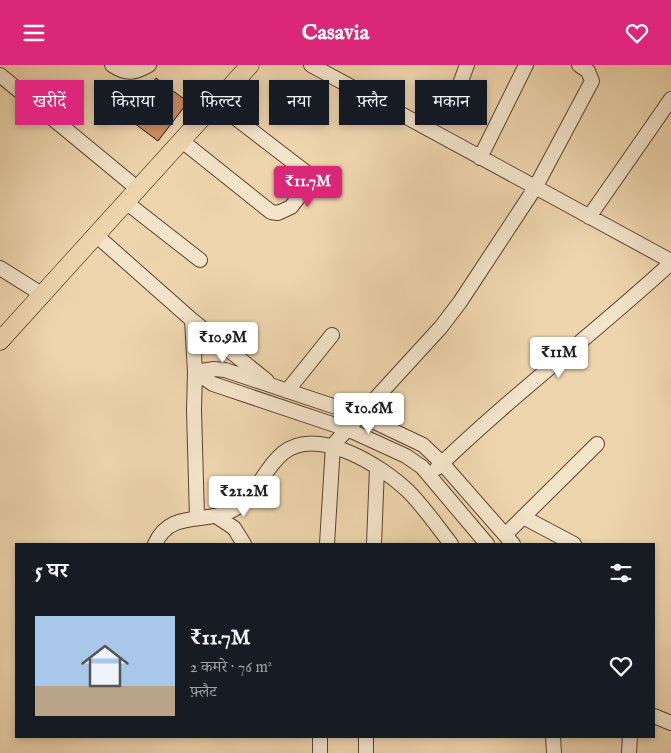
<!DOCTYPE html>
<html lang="hi">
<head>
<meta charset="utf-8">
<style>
	body { margin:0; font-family:"IM FELL English","Noto Serif Devanagari",serif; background:#20242c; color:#f1f3f6; height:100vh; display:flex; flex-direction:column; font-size:19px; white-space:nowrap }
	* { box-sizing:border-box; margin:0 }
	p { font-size:16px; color:#9ea1a6 }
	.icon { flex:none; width:28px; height:28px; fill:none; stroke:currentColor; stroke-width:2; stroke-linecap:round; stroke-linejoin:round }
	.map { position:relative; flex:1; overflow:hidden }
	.panel { position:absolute; left:15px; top:478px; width:640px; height:195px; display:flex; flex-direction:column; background:#171b24; border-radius:0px; box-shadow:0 2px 8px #0003 }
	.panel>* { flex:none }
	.banner { position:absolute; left:15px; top:15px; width:641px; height:45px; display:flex; gap:10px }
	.price { position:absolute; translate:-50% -42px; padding:0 11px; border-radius:5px; background:#fff; color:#222; font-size:16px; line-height:32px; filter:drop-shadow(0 1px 2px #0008) }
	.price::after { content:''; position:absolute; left:50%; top:30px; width:15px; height:11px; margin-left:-8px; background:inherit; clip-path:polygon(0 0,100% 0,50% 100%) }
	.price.current { background:#db2777; color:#fff }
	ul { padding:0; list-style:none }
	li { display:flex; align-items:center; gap:15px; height:125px; padding:0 20px }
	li+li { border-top:1px solid #363941 }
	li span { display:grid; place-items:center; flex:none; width:140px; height:100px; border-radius:0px; color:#555 }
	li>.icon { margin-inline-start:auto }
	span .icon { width:60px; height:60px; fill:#fffc; stroke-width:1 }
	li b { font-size:21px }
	h2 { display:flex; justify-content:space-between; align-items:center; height:60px; padding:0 20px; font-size:21px }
	.chip { padding:0 18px; border-radius:0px; background:#171b24; box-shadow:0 2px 8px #0003; font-size:18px; line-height:45px }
	.chip.current { background:#db2777; color:#fff }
	header { display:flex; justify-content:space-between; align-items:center; height:65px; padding:0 20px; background:#db2777; color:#fff; font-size:22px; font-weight:700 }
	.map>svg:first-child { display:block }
</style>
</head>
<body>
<header><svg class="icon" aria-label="menu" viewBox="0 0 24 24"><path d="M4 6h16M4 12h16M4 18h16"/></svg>Casavia<svg class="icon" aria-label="heart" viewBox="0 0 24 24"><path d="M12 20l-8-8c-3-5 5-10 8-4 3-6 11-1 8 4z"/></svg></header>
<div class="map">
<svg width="671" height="688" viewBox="0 0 671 688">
	<rect width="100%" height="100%" fill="#eed5ae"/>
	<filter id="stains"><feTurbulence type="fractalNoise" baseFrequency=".004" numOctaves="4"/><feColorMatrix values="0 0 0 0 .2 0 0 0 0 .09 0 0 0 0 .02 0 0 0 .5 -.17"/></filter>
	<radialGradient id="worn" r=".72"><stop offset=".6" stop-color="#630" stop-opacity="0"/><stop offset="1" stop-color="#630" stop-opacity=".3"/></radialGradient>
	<path fill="#cf8e62" stroke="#281208" d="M156,13L188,37L158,76L126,52Z"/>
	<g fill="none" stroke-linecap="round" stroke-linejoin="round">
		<g stroke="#5a4332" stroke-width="16">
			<path id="minor" d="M112,0C127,10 135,8 149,0
				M311,0L671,196
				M0,10L138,124
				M458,24L467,0
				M182,76L271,147L278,148L291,142L308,120L307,108L216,38
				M480,93L526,0
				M127,138L200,195
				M589,152L671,34
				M97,171L192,255L195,307L194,345L197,453
				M0,203L43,230
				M192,255L267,316
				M195,307L214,304L225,305L360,350L423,380L442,398L513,479
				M195,307L213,319L347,364L406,391L422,402L487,479
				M287,326L332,270
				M437,403C511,331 595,268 671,198
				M216,451L234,463L244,479
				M523,452L574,479
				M505,470L597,379
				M155,479C170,445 203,459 231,446C255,435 263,404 283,388C317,360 382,401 408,426C424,442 437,461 451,479
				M327,479L333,380L441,262L460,237L535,123L592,16L588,6L579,0
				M374,479L377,403
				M654,651L671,658
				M553,671L554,688
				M320,688V671
				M366,688V671
				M629,688L630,671"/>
		</g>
		<g stroke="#281208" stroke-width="19">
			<path id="major" d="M0,276L250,0"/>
		</g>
		<use href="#minor" stroke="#f4e4ca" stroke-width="14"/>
		<use href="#major" stroke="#eed5ae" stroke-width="18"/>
	</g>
	<rect width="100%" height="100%" filter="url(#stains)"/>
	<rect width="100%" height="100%" fill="url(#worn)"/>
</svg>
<b class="price current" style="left:308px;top:143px">₹11.7M</b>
<b class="price" style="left:223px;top:299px">₹10.9M</b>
<b class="price" style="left:559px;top:314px">₹11M</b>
<b class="price" style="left:369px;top:370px">₹10.6M</b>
<b class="price" style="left:244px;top:453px">₹21.2M</b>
<div class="banner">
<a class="chip current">खरीदें</a>
<a class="chip">किराया</a>
<a class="chip">फ़िल्टर</a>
<a class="chip">नया</a>
<a class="chip">फ़्लैट</a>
<a class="chip">मकान</a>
</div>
<section class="panel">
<h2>5 घर<svg class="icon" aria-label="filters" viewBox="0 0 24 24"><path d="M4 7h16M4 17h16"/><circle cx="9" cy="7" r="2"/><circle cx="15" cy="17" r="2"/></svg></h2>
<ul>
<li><span style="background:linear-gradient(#a9c7e8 70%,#b9a48a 0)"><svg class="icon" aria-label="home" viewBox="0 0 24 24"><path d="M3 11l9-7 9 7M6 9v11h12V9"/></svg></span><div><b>₹11.7M</b><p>2 कमरे · 76 m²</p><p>फ़्लैट</p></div><svg class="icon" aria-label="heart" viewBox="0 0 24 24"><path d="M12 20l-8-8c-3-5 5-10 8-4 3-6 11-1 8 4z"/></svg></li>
</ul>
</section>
</div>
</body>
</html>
